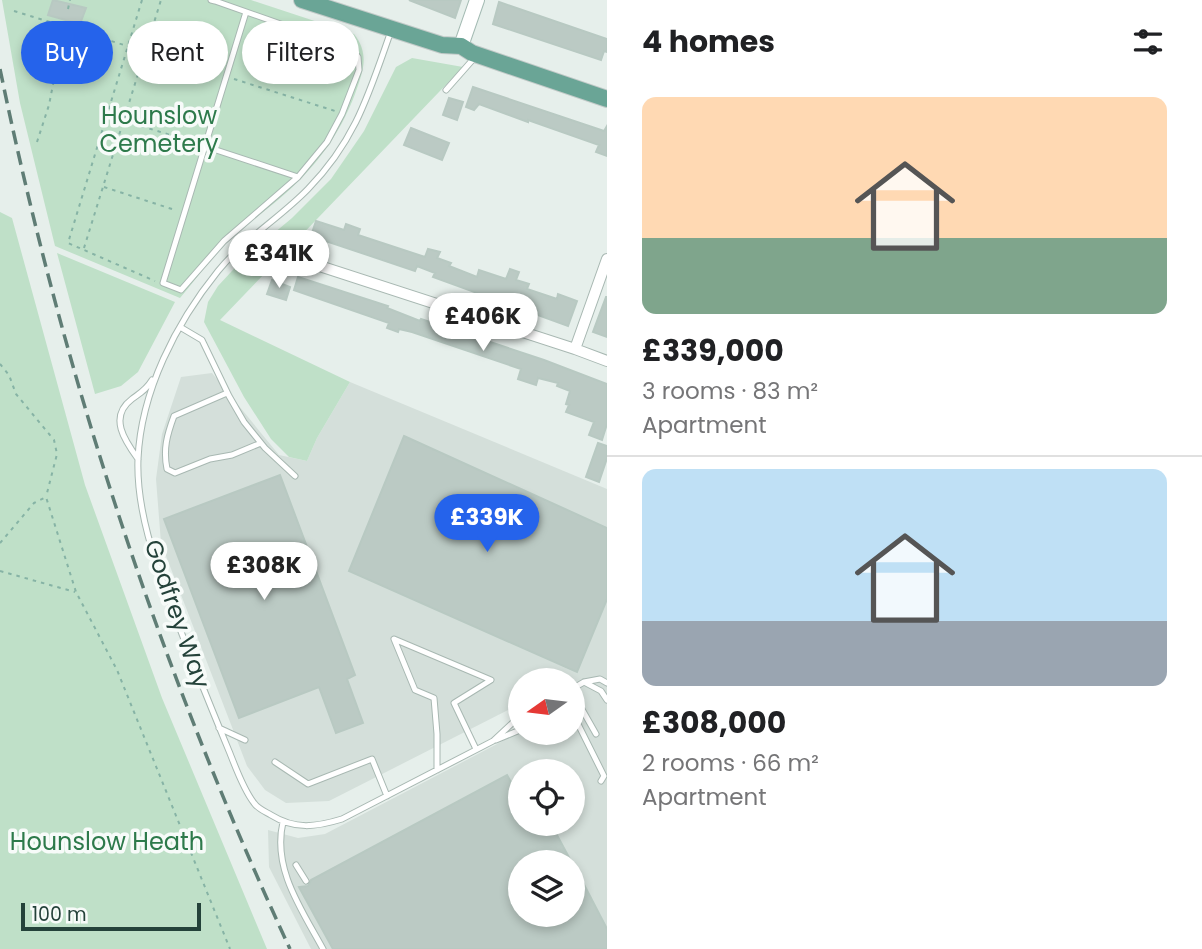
<!DOCTYPE html>
<html lang="en">
<head>
<meta charset="utf-8">
<style>
	body { margin:0; font-family:Poppins,sans-serif; background:#f6f6f6; color:#202124; height:100vh; display:flex; flex-direction:column; font-size:26px; white-space:nowrap }
	* { box-sizing:border-box; margin:0 }
	p { font-size:23px; color:#757577 }
	.icon { flex:none; width:38px; height:38px; fill:none; stroke:currentColor; stroke-width:2; stroke-linecap:round; stroke-linejoin:round }
	.map { position:relative; flex:1; overflow:hidden }
	.panel { display:flex; flex-direction:column; background:#fff; width:595px }
	.panel>* { flex:none }
	.guide { position:absolute; left:21px; top:21px; width:480px; height:63px; display:flex; gap:14px }
	.needle { width:46px; rotate:256deg }
	.fabs { position:absolute; left:508px; top:668px; display:grid; gap:14px }
	.fabs a { display:grid; place-items:center; width:77px; height:77px; border-radius:50%; background:#fff; box-shadow:0 4px 10px #0003; font-size:35px }
	.scale { position:absolute; left:21px; bottom:18px; width:180px; box-sizing:border-box; padding-left:7px; border:4px solid #24423a; border-top:0; font-size:19px; line-height:24px; white-space:nowrap; color:#24423a; -webkit-text-stroke:5px #f7fbf9; paint-order:stroke }
	.price { position:absolute; translate:-50% -60px; padding:0 16px; border-radius:24px; background:#fff; color:#222; font-size:23px; line-height:46px; filter:drop-shadow(0 2px 4px #0008) }
	.price::after { content:''; position:absolute; left:50%; top:42px; width:21px; height:16px; margin-left:-10px; background:inherit; clip-path:polygon(0 0,100% 0,50% 100%) }
	.price.active { background:#2563eb; color:#fff }
	ul { padding:0; list-style:none }
	li { display:grid; align-content:center; gap:14px; height:371px; padding:0 35px }
	li+li { border-top:2px solid #e0e0e0 }
	li span { display:grid; place-items:center; height:217px; border-radius:14px; color:#555 }
	li>.icon { margin-inline-start:auto }
	span .icon { width:126px; height:126px; fill:#fffc; stroke-width:1 }
	li b { font-size:30px }
	h2 { display:flex; justify-content:space-between; align-items:center; height:84px; padding:0 35px; font-size:30px }
	.chip { padding:0 24px; border-radius:32px; background:#fff; box-shadow:0 4px 10px #0003; font-size:24px; line-height:63px }
	.chip.active { background:#2563eb; color:#fff }
	main { display:flex; flex:1; min-height:0 }
	.map>svg:first-child { display:block }
</style>
</head>
<body>
<main>
<div class="map">
<svg width="607" height="949" viewBox="0 0 607 949">
	<rect width="100%" height="100%" fill="#e6efeb"/>
	<path fill="#d4dfda" fill-rule="evenodd" d="M212,373L279,455L307,461L317,438L350,382L607,489V949H311L269,867L268,830L298,838L325,834L520,732L572,733V681H520V704L329,801L286,803L265,790L247,766L161,543L156,479L162,434L181,377ZM520,772H572V824H520ZM520,863H572V915H520Z"/>
	<path fill="#bfe0c8" d="M2,0H251L354,34C370,54 363,72 355,94C340,134 317,165 286,193C265,212 240,228 221,248C206,264 194,282 180,298L55,246L20,103Z
		M412,58L463,67L220,320L350,382L317,438L307,461L289,457L271,439L244,397L204,322L208,302L218,286L244,258L292,218L331,179L364,131L396,67Z
		M0,212L12,218L85,485L162,698L267,949H0Z
		M57,253L175,302L138,372L121,386L95,394Z"/>
	<path fill="#bbcac4" stroke="#b8c9c2" stroke-width="2" d="M53,0L86,8L80,24L48,15Z
		M409,0H461L455,18Z
		M499,2L607,39V52L604,51L601,60L493,24Z
		M473,87L604,131L607,126V156L596,152L599,145L528,120V122L479,104L474,110L466,107Z
		M449,98L463,102L457,120L443,115Z
		M411,128L449,143L442,160L404,145Z
		M316,221L344,230L346,224L360,229L358,235L425,257L428,249L440,252L437,258L451,263L449,266L477,277L479,270L506,279L510,269L519,272L516,280L529,284L527,289L557,299L558,294L577,301L568,326L433,277L435,273L417,266L415,271L311,236Z
		M298,277L388,306L387,308L420,321L421,319L544,360L607,384V424L602,440L589,435L594,422L566,412L569,405L566,404L570,391L557,386L558,383L538,378L536,385L518,379L521,369L412,332L399,329L398,332L387,328L389,323L294,290Z
		M272,280L290,287L286,300L267,294Z
		M606,297H607V337L593,332Z
		M404,436L607,528V599L577,672L349,571Z
		M598,443L607,446V458L599,482L586,477Z
		M280,475L355,675L347,679L363,723L336,733L319,687L239,718L164,519Z
		M507,775L520,798V824H551L572,863H520V915H572V879L579,875L607,929V949H333L299,887L308,886L311,880Z"/>
	<g fill="none" stroke-linecap="round" stroke-linejoin="round">
		<g stroke="#a8b8b2" stroke-width="7">
			<path id="lane" d="M211,0L215,1L352,49L358,57L359,70L342,114L327,142L298,177L224,241L181,290L163,283L246,12
				M391,31C369,93 356,140 308,189C280,218 244,239 218,271C176,323 141,391 138,459C136,511 156,564 174,613C191,659 210,705 229,751C236,768 243,789 254,803C258,809 266,812 271,815C295,830 316,827 342,819L493,741L520,716
				M446,90L476,56
				M204,146L298,177
				M180,327L202,340L229,396L244,422L265,448L295,476
				M227,393L174,416C167,435 163,449 167,469L175,473L210,459L232,455L261,443
				M138,459C125,441 108,417 132,399C140,393 146,390 152,380
				M584,682L601,691L607,700
				M572,689L584,682L600,679L607,683
				M572,697H575L596,734
				M572,712L604,776L601,781
				M219,728L245,740
				M496,740L520,730
				M275,762L308,784L372,759L387,796
				M437,770V734L434,698L415,690L394,639L491,680L454,703L476,749
				M283,822C272,869 302,910 323,949
				M296,865L306,881"/>
		</g>
		<g stroke="#a8b8b2" stroke-width="12">
			<path id="street" d="M295,258L575,349L607,259
				M575,349L607,361"/>
		</g>
		<g stroke="#a4bbb3" stroke-width="16">
			<path id="secondary" d="M461,46L477,0"/>
		</g>
		<g stroke="#c2cac8" stroke-width="18">
			<path id="primary" d="M302,0L442,45L461,46L472,53L607,99"/>
		</g>
		<path stroke="#86b3a5" stroke-width="2" stroke-dasharray="3.5 5" stroke-linecap="butt" d="M142,0L68,243L155,281
			M68,9L70,0
			M14,11L218,74
			M234,79L335,111
			M125,121L196,143
			M37,142L49,105L66,18
			M104,187L175,210
			M84,248L161,0
			M0,364L9,375L16,394L54,440L57,454L46,497
			M0,543L34,503L46,497L76,592L117,670L230,949
			M0,571L75,592"/>
		<use href="#lane" stroke="#fff" stroke-width="5"/>
		<use href="#street" stroke="#fff" stroke-width="10"/>
		<use href="#secondary" stroke="#fff" stroke-width="14"/>
		<use href="#primary" stroke="#6aa596" stroke-width="16"/>
		<path stroke="#5f7d75" stroke-width="3.5" stroke-dasharray="14 7" stroke-linecap="butt" d="M0,69C63,374 159,667 290,949"/>
	</g>
	<g text-anchor="middle" stroke-width="7" stroke-linejoin="round" paint-order="stroke">
		<g font-size="24" fill="#2d7a4b" stroke="#f7fbf9">
			<text x="159" y="124">Hounslow<tspan x="159" dy="28">Cemetery</tspan></text>
			<text x="107" y="850">Hounslow Heath</text>
		</g>
		<g font-size="24" fill="#24423a" stroke="#f7fbf9">
			<text transform="translate(177 614) rotate(71)" y="8">Godfrey Way</text>
		</g>
	</g>
</svg>
<div class="fabs">
<a><svg class="needle" viewBox="-14 -14 28 28"><path d="M0-13l5 13h-10z" fill="#e53935"/><path d="M0 13l5-13h-10z" fill="#757577"/></svg></a>
<a><svg class="icon" aria-label="locate" viewBox="0 0 24 24"><circle cx="12" cy="12" r="6"/><path d="M12 2v4M12 18v4M2 12h4M18 12h4"/></svg></a>
<a><svg class="icon" aria-label="layers" viewBox="0 0 24 24"><path d="M12 4l9 5-9 5-9-5zM3 14l9 5 9-5"/></svg></a>
</div>
<div class="scale">100 m</div>
<b class="price" style="left:279px;top:290px">£341K</b>
<b class="price" style="left:483px;top:353px">£406K</b>
<b class="price active" style="left:487px;top:554px">£339K</b>
<b class="price" style="left:264px;top:602px">£308K</b>
<div class="guide">
<a class="chip active">Buy</a>
<a class="chip">Rent</a>
<a class="chip">Filters</a>
</div>
</div>
<section class="panel">
<h2>4 homes<svg class="icon" aria-label="filters" viewBox="0 0 24 24"><path d="M4 7h16M4 17h16"/><circle cx="9" cy="7" r="2"/><circle cx="15" cy="17" r="2"/></svg></h2>
<ul>
<li><span style="background:linear-gradient(#ffd9b3 65%,#7fa58c 0)"><svg class="icon" aria-label="home" viewBox="0 0 24 24"><path d="M3 11l9-7 9 7M6 9v11h12V9"/></svg></span><div><b>£339,000</b><p>3 rooms · 83 m²</p><p>Apartment</p></div></li>
<li><span style="background:linear-gradient(#bfe0f5 70%,#9aa5b1 0)"><svg class="icon" aria-label="home" viewBox="0 0 24 24"><path d="M3 11l9-7 9 7M6 9v11h12V9"/></svg></span><div><b>£308,000</b><p>2 rooms · 66 m²</p><p>Apartment</p></div></li>
</ul>
</section>
</main>
</body>
</html>
